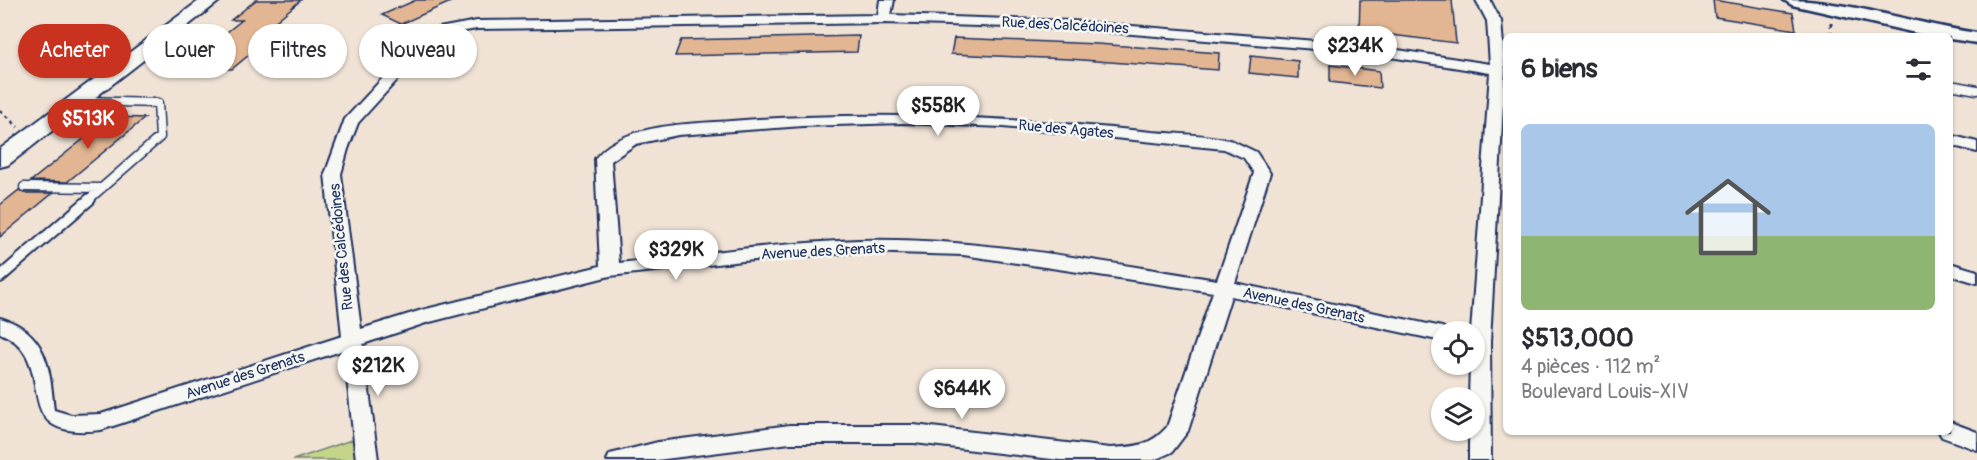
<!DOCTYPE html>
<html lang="fr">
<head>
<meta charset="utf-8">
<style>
	body { margin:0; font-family:Pangolin,sans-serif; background:#f7f7f7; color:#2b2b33; height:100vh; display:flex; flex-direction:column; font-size:22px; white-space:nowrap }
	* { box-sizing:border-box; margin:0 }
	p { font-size:20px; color:#7c7c81 }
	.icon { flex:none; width:33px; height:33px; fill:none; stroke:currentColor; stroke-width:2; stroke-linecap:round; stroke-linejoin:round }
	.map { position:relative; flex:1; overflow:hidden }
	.side { position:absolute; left:1503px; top:33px; width:450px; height:402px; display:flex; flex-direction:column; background:#fff; border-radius:9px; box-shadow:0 2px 4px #0004 }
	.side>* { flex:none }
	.guide { position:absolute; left:18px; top:24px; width:570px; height:54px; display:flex; gap:12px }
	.tools { position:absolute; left:1431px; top:321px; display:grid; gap:12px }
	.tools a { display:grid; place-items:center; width:54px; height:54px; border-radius:50%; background:#fff; box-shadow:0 2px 4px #0004; font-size:30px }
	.price { position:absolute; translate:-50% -51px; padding:0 14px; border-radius:21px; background:#fff; color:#222; font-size:20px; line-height:39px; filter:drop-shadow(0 2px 3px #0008) }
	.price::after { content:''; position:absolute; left:50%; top:36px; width:18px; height:14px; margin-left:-9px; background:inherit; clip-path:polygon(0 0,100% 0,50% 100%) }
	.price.active { background:#c8321e; color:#fff }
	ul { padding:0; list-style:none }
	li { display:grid; align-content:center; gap:12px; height:318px; padding:0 18px }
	li span { display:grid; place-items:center; height:186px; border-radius:9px; color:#555 }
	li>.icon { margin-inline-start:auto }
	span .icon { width:108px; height:108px; fill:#fffc; stroke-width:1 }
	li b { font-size:26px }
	h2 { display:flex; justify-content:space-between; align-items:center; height:72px; padding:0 18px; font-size:26px }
	.pill { padding:0 21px; border-radius:27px; background:#fff; box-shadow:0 2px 4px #0004; font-size:21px; line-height:54px }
	.pill.active { background:#c8321e; color:#fff }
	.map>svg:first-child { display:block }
</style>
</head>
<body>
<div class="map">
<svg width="1977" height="460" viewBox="0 0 1977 460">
	<rect width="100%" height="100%" fill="#f0e3d6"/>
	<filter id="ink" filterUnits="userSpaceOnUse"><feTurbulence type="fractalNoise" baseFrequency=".0167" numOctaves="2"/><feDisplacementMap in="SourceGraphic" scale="12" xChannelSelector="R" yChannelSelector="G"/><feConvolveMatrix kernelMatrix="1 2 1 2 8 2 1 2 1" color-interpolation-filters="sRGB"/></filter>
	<g filter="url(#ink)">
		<path fill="#c4d58a" stroke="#708274" stroke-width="1.5" d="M363,436L367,460H293Z"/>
		<path fill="#e3b693" stroke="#1b2f5e" stroke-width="1.5" d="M256,0H301L259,35H273L232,69L183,67L242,20H231Z
			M416,0H455L401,24L382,15Z
			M1360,0H1452L1456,43L1359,31Z
			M1713,0L1793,13L1796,30L1715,17Z
			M859,36L857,52L675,56L681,40Z
			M954,38L1097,44L1219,53L1218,70L1069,59L951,54Z
			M1251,56L1298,61V78L1249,73Z
			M1330,65L1379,71L1380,88L1330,82Z
			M111,117L145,118L67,182L31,181Z
			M19,190L24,193H53L0,237V205Z"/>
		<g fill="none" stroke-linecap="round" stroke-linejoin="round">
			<g stroke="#1b2f5e" stroke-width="11">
				<path id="service-far1" d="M1950,85L1977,90
					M80,101L158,103L160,137L88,200
					M24,187L102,188"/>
			</g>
			<g stroke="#1b2f5e" stroke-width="14">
				<path id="service" d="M0,277L90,199"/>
			</g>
			<g stroke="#1b2f5e" stroke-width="4">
				<path id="minor" d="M880,0H894L891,15L1071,21L1365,45L1490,64L1487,21L1476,0H1490L1501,21L1505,70L1490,342L1491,460H1469V430H1474V398H1469L1470,364H1474V332H1471L1490,73L1365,53L1071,29L884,23L477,29L448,34L428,46L358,123L348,149L341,174L361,329L422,310L600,266L595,159C621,123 691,124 731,121C872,110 1011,117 1152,132C1178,134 1207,134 1233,141L1256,152L1270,173L1235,283L1442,327L1451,332H1442V341L1231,296L1188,431L1172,452L1154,460H1060L914,443H790L657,460H607L610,454L658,442L790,425H914L1110,448C1135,447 1150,446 1167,427L1213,292L963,255L860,252L743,261L610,276L426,323L363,344L378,460H356L344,350L101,430C0,442 65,360 0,333V318C47,331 50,368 54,410L71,415L101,414L342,336L325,174L345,119L418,40L439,28L477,21L878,15ZM903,123L1003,127L1224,149L1244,158L1254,173L1217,280C1099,262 979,237 859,240C779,243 699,254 619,263L611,161L636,144L678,135L803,126Z
					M1950,135L1977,142V152L1950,145Z
					M1950,263L1977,271V283L1950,275Z
					M1950,422L1977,432V450L1942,437L1939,432H1950Z"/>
			</g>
			<g stroke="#1b2f5e" stroke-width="5">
				<path id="tertiary" d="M1784,0C1849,0 1913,24 1977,33V43L1950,39V36H1929L1792,5Z"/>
			</g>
			<g stroke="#1b2f5e" stroke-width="4">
				<path id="secondary" d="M200,0H221L8,165L0,167V149Z"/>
			</g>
			<path stroke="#1b2f5e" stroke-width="3" stroke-dasharray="4 4" stroke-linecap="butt" d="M1831,23V36
				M0,110L18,127"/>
			<use href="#service-far1" stroke="#f6f6f2" stroke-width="8"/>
			<use href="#service" stroke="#f6f6f2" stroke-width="10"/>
			<use href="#minor" fill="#f6f6f2" fill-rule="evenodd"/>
			<use href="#tertiary" fill="#f6f6f2" fill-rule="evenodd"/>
			<use href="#secondary" fill="#f6f6f2" fill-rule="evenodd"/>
		</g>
	</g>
	<g text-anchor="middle" stroke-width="5" stroke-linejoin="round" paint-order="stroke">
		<g font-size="15" fill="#1b2f5e" stroke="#f6f6f2">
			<text transform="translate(1065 25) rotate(3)" y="5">Rue des Calcédoines</text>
			<text transform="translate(1066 129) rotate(5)" y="5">Rue des Agates</text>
			<text transform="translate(341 247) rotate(-96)" y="5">Rue des Calcédoines</text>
			<text transform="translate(823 251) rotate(-3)" y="5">Avenue des Grenats</text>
			<text transform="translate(1304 305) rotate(12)" y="5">Avenue des Grenats</text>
			<text transform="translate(245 375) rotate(-18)" y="5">Avenue des Grenats</text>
		</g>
	</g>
</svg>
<div class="tools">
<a><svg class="icon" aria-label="locate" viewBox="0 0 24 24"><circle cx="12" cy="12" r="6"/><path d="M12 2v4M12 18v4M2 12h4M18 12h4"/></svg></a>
<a><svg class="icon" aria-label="layers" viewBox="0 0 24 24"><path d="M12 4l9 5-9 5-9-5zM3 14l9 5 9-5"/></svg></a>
</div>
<b class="price" style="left:1355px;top:77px">$234K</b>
<b class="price" style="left:938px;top:137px">$558K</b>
<b class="price active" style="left:88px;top:150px">$513K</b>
<b class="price" style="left:676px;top:281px">$329K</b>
<b class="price" style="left:378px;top:397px">$212K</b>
<b class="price" style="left:962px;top:420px">$644K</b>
<div class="guide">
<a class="pill active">Acheter</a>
<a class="pill">Louer</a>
<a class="pill">Filtres</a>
<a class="pill">Nouveau</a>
</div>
<section class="side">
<h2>6 biens<svg class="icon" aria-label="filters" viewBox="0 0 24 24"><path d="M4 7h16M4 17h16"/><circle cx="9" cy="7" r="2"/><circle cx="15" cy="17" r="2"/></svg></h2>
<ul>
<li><span style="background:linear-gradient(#a9c7e8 60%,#8fb573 0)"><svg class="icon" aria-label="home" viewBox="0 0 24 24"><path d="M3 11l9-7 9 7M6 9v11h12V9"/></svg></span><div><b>$513,000</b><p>4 pièces · 112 m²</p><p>Boulevard Louis-XIV</p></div></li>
</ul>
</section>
</div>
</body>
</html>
